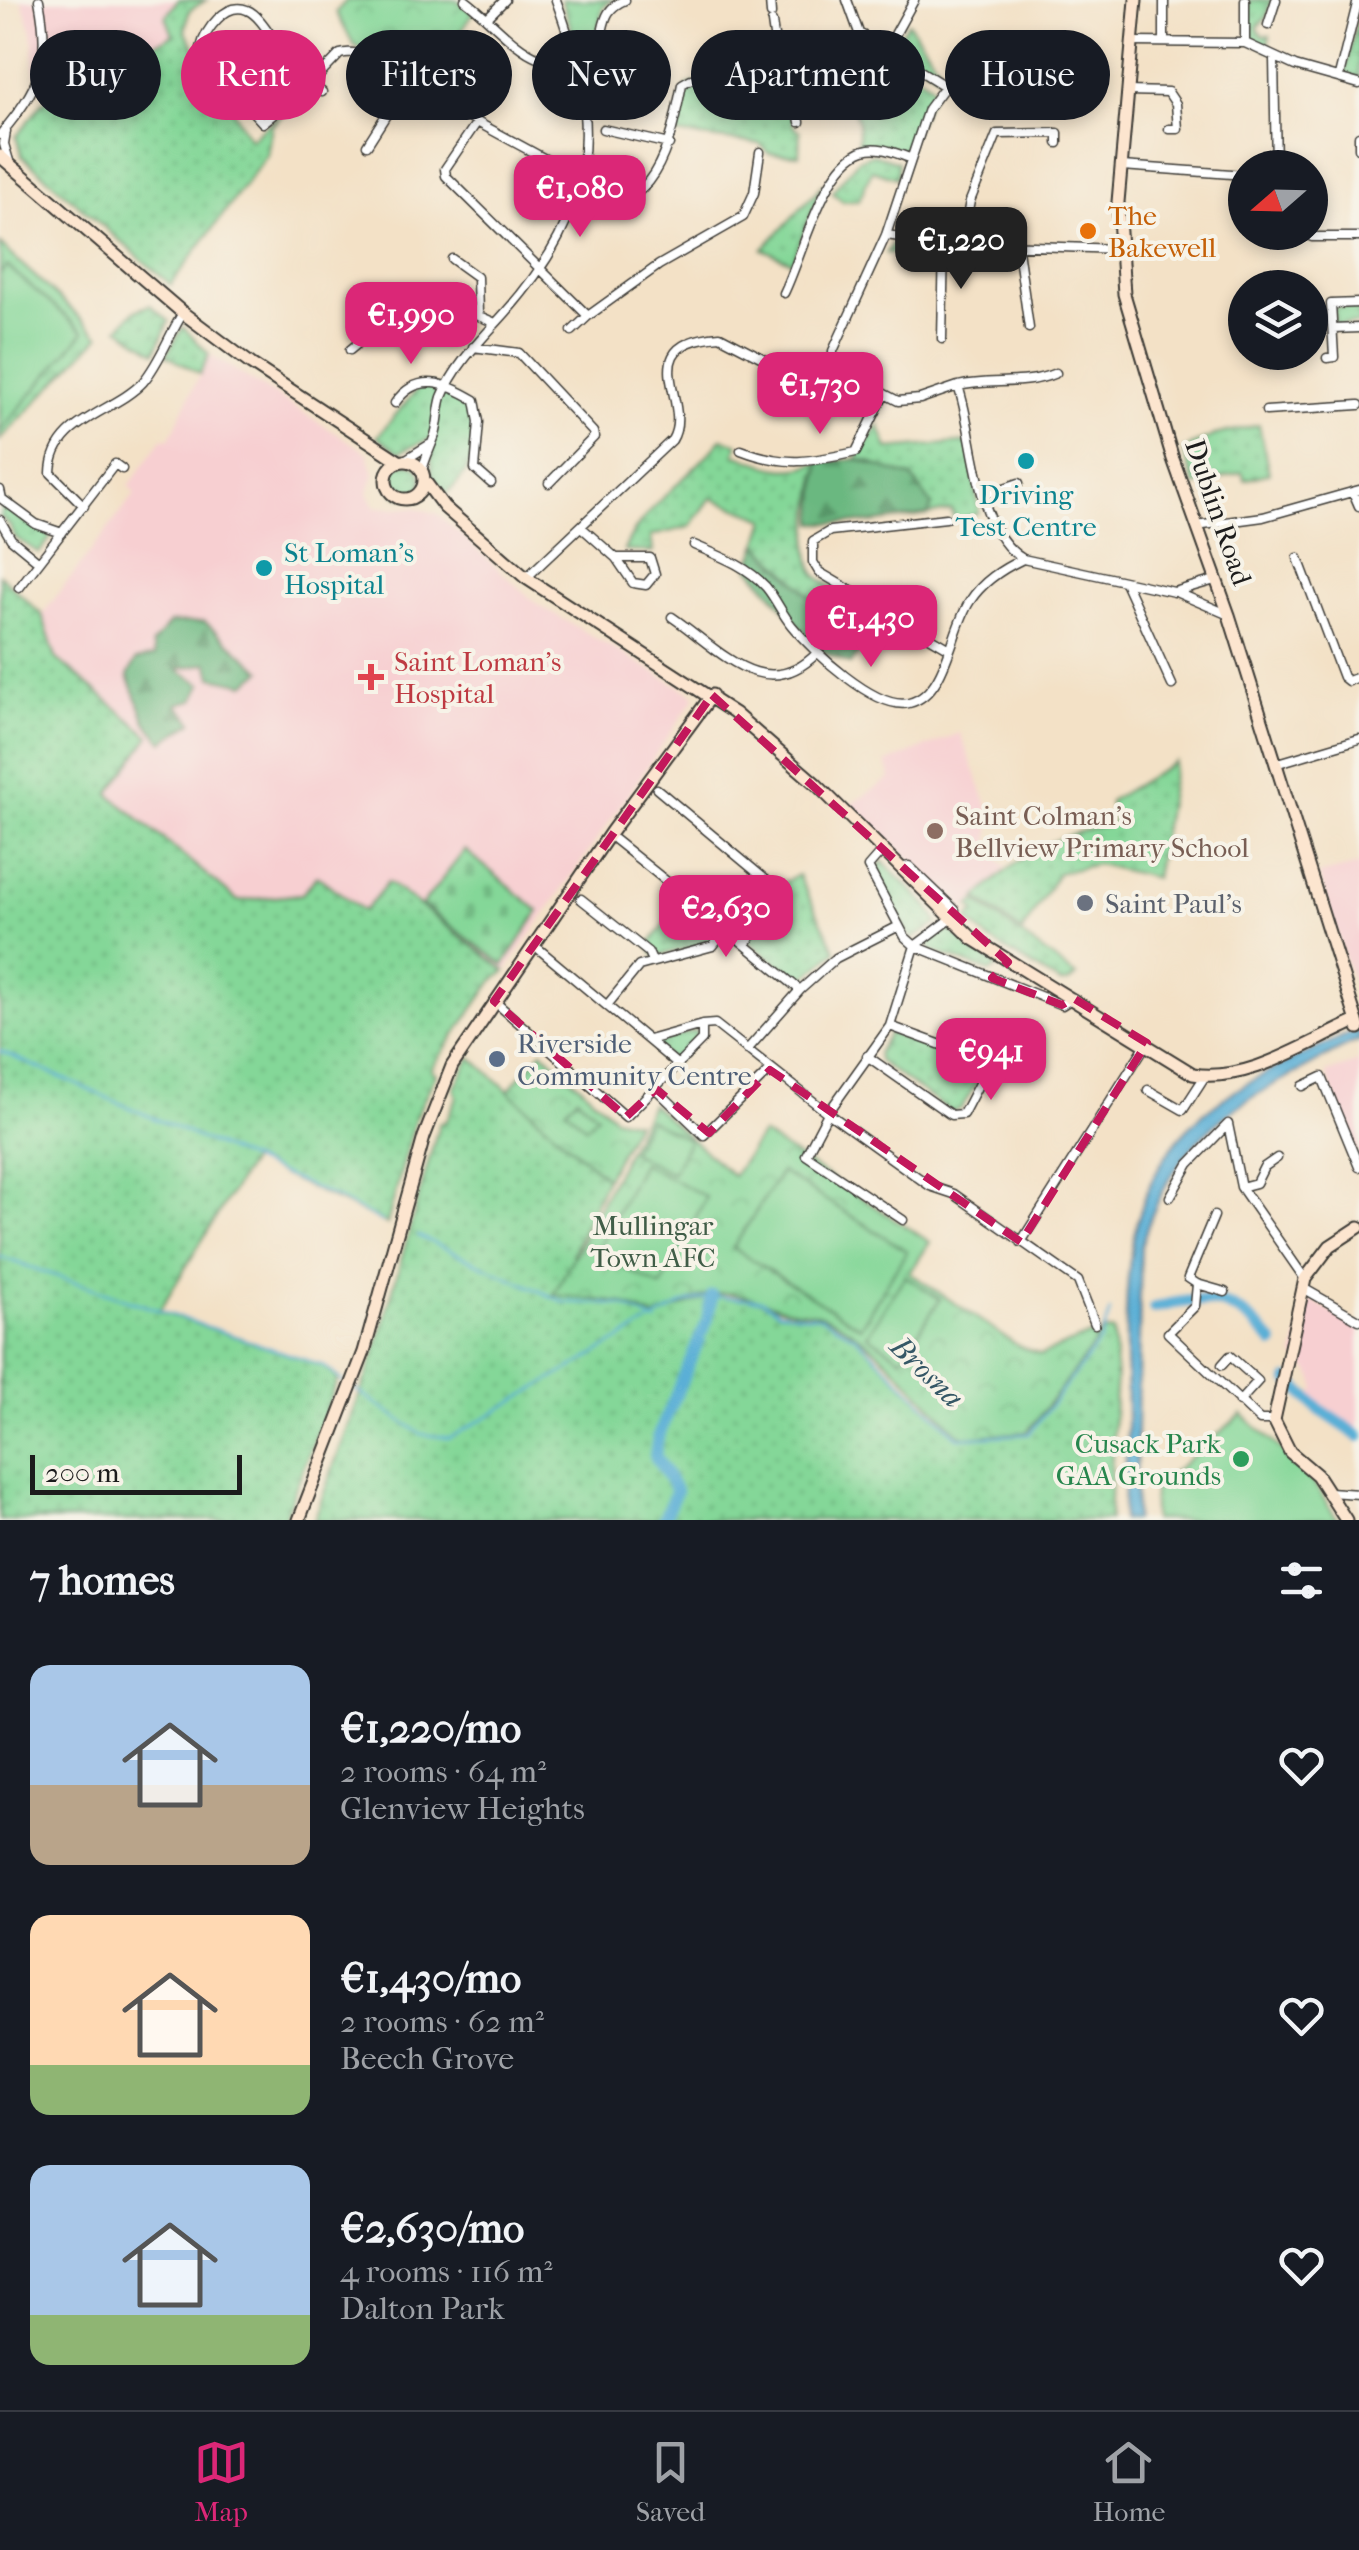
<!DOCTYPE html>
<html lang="en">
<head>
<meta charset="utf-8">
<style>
	body { margin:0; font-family:"IM FELL French Canon",serif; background:#242831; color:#f1f3f6; height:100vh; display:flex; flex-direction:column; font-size:38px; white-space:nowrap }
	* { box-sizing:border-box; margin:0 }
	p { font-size:32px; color:#9ea1a6 }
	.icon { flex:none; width:55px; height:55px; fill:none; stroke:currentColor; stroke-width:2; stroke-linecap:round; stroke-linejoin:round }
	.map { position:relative; height:1520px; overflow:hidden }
	.drawer { display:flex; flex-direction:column; background:#171b24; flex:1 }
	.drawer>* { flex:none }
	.hud { position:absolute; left:30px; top:30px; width:1300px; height:90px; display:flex; gap:20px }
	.needle { width:65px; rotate:250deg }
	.tools { position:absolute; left:1228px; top:150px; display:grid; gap:20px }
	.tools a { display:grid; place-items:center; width:100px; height:100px; border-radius:50%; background:#171b24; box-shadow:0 5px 15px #0003; font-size:50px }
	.scale { position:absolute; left:30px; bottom:25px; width:212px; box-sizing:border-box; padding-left:10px; border:5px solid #1c1c1c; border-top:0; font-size:28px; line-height:35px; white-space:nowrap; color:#1c1c1c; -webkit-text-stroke:8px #f7f3e8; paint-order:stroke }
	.price { position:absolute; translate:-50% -85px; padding:0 22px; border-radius:20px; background:#db2777; color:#fff; font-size:32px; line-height:65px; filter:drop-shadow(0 2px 5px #0008) }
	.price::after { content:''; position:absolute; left:50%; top:60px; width:30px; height:22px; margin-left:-15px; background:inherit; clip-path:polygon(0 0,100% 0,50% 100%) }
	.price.current { background:#222; color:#fff }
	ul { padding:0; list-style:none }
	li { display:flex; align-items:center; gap:30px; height:250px; padding:0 30px }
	li span { display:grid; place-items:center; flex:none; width:280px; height:200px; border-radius:20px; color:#555 }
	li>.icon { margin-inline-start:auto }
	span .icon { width:120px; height:120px; fill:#fffc; stroke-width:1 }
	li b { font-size:42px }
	h2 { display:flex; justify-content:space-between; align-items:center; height:120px; padding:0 30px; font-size:42px }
	.chip { padding:0 35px; border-radius:45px; background:#171b24; box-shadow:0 5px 15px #0003; font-size:35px; line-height:90px }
	.chip.current { background:#db2777; color:#fff }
	.dock { display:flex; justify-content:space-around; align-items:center; height:140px; border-top:2px solid #363941; background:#171b24; font-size:28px; color:#9ea1a6 }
	.dock a { display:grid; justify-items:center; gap:5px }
	.dock .current { color:#db2777 }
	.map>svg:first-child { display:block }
</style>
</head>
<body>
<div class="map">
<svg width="1359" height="1520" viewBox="0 0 1359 1520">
	<defs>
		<pattern id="grass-dots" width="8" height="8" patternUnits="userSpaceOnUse" patternTransform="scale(2.5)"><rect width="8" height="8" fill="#84d798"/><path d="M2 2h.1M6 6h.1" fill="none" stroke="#71b882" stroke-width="1.8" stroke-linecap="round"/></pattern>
		<pattern id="forest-firs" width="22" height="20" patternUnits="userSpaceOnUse" patternTransform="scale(2.5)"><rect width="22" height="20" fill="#6bb880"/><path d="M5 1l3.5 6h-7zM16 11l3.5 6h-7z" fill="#579568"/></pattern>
		<pattern id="cemetery-stones" width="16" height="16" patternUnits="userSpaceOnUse" patternTransform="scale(2.5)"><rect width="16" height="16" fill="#84d798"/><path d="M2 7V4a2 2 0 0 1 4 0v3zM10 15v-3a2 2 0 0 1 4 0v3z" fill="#71b882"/></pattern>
		<pattern id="park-crowns" width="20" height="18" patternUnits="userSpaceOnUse" patternTransform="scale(2.5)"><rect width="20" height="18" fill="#84d798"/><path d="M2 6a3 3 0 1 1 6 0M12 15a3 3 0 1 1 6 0" fill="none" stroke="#71b882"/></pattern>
	</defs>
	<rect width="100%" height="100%" fill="#f7f3e8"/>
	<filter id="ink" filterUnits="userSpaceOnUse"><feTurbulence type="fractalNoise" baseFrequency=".01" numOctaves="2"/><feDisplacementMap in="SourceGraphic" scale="20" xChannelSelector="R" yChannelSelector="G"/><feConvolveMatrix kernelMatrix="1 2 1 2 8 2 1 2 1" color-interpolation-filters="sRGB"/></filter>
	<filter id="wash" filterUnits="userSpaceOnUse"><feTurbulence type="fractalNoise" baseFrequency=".0048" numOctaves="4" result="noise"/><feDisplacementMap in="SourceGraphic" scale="40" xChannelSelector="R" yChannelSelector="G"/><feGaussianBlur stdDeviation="2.25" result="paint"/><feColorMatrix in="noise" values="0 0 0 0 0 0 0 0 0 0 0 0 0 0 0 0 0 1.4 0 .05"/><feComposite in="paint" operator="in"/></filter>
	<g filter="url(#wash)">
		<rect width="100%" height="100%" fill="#f3e1c6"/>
		<path fill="#f7cfd1" d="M21,0H178L166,16L173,34L59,91L35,74L32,32Z
			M209,354L368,453L374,474L368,492L374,507L418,508L438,514L537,604L696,696L506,971L388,882L364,911L302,894L239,901L109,794L149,736L56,658L42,615L135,494L129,486L162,439L170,438Z
			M960,733L991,813L989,848L1006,868L965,909L850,805L891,778L886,763Z
			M1359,865V979L1352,982L1319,875Z
			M1359,1062V1160L1326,1073Z
			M1307,1298L1359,1328V1431L1309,1397L1316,1389L1311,1373L1294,1356Z"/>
		<path fill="url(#grass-dots)" stroke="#507a5a" stroke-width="2.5" d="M178,0H206L189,11L185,31L250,139L305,94L272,125L267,155L171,285L22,156L16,137L43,102L59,91L173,35L166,16Z
			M1249,0H1271L1266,18L1257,27L1262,36H1270L1267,49L1250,39Z
			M1359,9V79L1345,73Z
			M908,22L944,75L939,77L895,43Z
			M882,52L929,83L933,91L903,153L874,144L858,148V123L850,96Z
			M695,83L780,86L790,101L793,126L800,131L799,155L768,153L760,144L675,134L687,85Z
			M873,154L898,162L897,178L872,170L859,200L843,201L832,192L858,160Z
			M823,184L792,262L763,249Z
			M901,215L948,233H953C940,241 911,236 900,223Z
			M894,242L934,247L939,259L886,253Z
			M150,305L169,321L155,352L119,328L134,311Z
			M1359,307V324L1335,325L1334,308Z
			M183,327L209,354L200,374L166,355Z
			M435,386C493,408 485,465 441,498L431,482L432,438L399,452L377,437L419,387Z
			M879,425L888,449L970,442L979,513L954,522L952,510L928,515L932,505L871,462L856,459Z
			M1259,425L1269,473L1245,480L1242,472L1195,486L1183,450L1215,435Z
			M722,438L738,444L735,454C765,465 788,476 819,462C816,490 798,558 818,577C832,590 868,603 886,617L877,629L818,604L758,544L766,519L711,498L690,527L651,536L653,552L624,551C638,511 695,474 722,438Z
			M388 480a17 17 0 1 1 34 0a17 17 0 1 1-34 0Z
			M4,502L20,518L49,533L50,539L39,553L14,537L10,526L0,517Z
			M0,575L42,615L56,658L150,736L109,794L238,901L302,894L317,876L364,911L388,882L506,971L493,981L431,1069L436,1074L416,1116L387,1224L251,1160L159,1311L324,1366L338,1379L283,1520H0Z
			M1175,762L1155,878L1097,864L1058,873L1022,932L977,898C1021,853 1052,836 1114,823L1109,801Z
			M882,861L928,906L938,923L913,939L907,933L876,871Z
			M798,875L836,951L800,982L735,930L764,893Z
			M683,900L721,930L711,943L655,956L649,945Z
			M976,901L1076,976L1068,983H1060L991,941L968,920L975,911L970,906Z
			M944,928L951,930L998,967L990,972L930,950V939Z
			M696,1030L698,1036L674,1063L653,1044Z
			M889,1033L981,1063L984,1070L961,1109L951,1112L878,1061L877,1053Z
			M471,1057L606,1178L572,1254L675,1309L712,1296L761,1300L779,1312L820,1317L856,1337L959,1438L1029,1434L1102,1332L1113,1331L1116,1369L1109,1520H314L376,1350L439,1124L446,1121L457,1097L454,1088Z"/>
		<path fill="url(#forest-firs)" stroke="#446a4e" stroke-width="2.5" d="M856,459L912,477L932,505L928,515L871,523H814L819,462Z
			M758,544L818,604L877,629L850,664L819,650L749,567Z
			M205,622L262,671L245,684L212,677L208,663L177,669L202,684L194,700L177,704L193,722L163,742L146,722L128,676L136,660L155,656L152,644L170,623Z"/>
		<path fill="url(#cemetery-stones)" stroke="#507a5a" stroke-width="2.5" d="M465,850L539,911L504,965L422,905Z"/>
		<path fill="url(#park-crowns)" stroke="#507a5a" stroke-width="2.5" d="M347,0H457L474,12L426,84L354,45L336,12Z
			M561,0H613L603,7L596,41L590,50H579Z
			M0,244L100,336L0,440Z
			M542,1051L614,1117L636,1122L606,1178L508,1091Z
			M651,1104L733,1176L762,1134L930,1242L910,1273L1018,1346L1041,1355L1093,1334L1095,1344L1027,1432L967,1437L961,1436C920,1396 876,1338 823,1316C809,1310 792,1313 778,1307C722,1285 708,1290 657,1318L621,1303L554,1295Z"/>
		<path fill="#84d798" stroke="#507a5a" stroke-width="2.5" d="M7,266L84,332L0,431V274Z
			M577,1097L597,1115L586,1127L566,1109Z
			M648,1119L689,1140L672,1173L631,1152Z
			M642,1163L706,1197L661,1287L596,1253Z
			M781,1172L907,1251L860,1327L733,1248Z
			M905,1276L940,1299L902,1358L867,1335Z
			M1242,1414L1307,1473L1338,1520H1153V1489Z"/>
		<path fill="#5aafd6" stroke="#3b6679" stroke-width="2.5" d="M1359,1029V1041C1338,1048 1317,1063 1296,1073C1213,1115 1169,1154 1141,1246L1135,1520H1122C1124,1484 1128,1448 1127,1413C1126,1308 1113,1189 1204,1113C1249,1076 1308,1053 1359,1029Z"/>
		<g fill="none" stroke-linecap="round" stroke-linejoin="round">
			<path stroke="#5aafd6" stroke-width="2.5" d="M0,1051L332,1196L382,1222
				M418,1236L564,1302L622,1305L657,1322
				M0,1257L324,1366L346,1384
				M353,1388L421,1434L450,1438L682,1304L712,1296L761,1300L779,1312L820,1317L856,1337L959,1438L1029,1434L1101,1340L1110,1311"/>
			<path stroke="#5aafd6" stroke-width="12" d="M1154,1308C1208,1294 1235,1297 1273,1343
				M1289,1380L1319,1409L1359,1436
				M663,1520L676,1491L655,1456L658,1437L707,1321L712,1296"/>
		</g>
	</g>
	<g filter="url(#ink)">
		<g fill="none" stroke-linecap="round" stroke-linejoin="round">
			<g stroke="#3c3a36" stroke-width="11">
				<path id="street" d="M465,0C508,32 538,86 596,50C607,28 599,11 625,0
					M770,0L771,14
					M847,0L859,33L943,85
					M488,17L505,0
					M772,22L780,78
					M1268,25L1276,0
					M1131,42L1245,43L1295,66L1359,84
					M1164,42V0
					M1245,43V0
					M280,48C271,37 260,15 247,10C226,1 205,30 201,48L205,60L263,123L311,84
					M887,49L914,0
					M1274,58L1276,168
					M1339,76L1358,0
					M1127,91L1168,92L1176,104L1178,129H1169
					M322,92L311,84L340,54C373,43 448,103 477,122L445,169L446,176L588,316L659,265L743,217L754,193L760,152
					M477,122L560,167
					M603,129L669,144
					M6,131L4,144L9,161
					M0,135C40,87 51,63 39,0
					M1359,136V148
					M367,145L409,79
					M1122,166L1245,175
					M575,208C656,218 670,145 682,84L691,79L780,78L797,105L800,122
					M1303,232L1312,237H1359
					M886,235L944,243L1118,249
					M1017,242L1029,328
					M962,243L970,201L997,134L1058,133V143
					M452,259L477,277L478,315
					M784,293C802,257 824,163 864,150C879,145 895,153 910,158
					M1333,329L1359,328
					M572,331L588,316
					M942,339L944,243
					M473,347L519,353L593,432L594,437L549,483
					M350,350C402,306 428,292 495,323
					M1327,358L1334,357L1331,304L1359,303
					M833,374V351L886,235L928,109L952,77L987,55L1022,40
					M958,386C992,378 1023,387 1056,373
					M395,403C417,371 447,383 475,400L479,422L475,469L491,483
					M1266,411L1359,405
					M741,450C785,467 811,462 856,452L883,397
					M403,461L429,445
					M422,471C425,458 431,447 435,435C439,423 438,409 442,397C455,364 483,338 506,312C597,208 603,127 556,0
					M0,490L2,499L36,524L62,533
					M1353,492L1359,506
					M984,495L1019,483
					M84,506L51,473C52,420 114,413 143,382C160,362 169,335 183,313
					M946,518L830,531L813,541V562L819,572L950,649
					M0,520L11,539L39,562
					M1196,526L1263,517L1359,490
					M581,527L616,558L633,583L646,585L655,574L650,558H616
					M694,545C720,556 747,566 766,587C776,599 782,614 792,626C812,650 876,711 909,703C947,694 951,629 970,601C983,581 1002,569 1023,559
					M1298,558L1343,677L1348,681L1359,677
					M526,578L672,440C695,403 629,343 720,336L799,377L833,374L858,380L898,401L920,399L958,386C976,437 973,529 1023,559L1174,592L1215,580
					M1126,584L1172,685
					M19,588L115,464L122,469
					M1178,593L1229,615
					M672,617C719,649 765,706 817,653
					M1275,764L1359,739
					M657,789L772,885L766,920L745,944
					M615,840L726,929
					M882,851L868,867L905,937L915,946L1062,1005L1073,998
					M900,868L909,866L955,910L949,916
					M581,899L648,952L652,961
					M951,919L915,946L890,1026L828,1113L930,1186L954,1194L1078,1281L1095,1324
					M540,950L678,1065
					M800,990L836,958L899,926
					M494,1001L626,1117L702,1040V1025L715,1024L828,1113L806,1155L903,1220
					M608,1004L639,966L713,946L726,929L800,990L747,1050
					M649,1040L702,1025
					M867,1056L951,1115L963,1114L988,1066L982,1060L890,1026
					M1303,1086L1322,1077L1359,1167
					M656,1089L704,1135L770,1070
					M1148,1090L1183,1110L1205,1076
					M1241,1187L1256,1183L1264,1167L1277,1158
					M1170,1197L1189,1164L1228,1124L1241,1187L1305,1279
					M1214,1216L1188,1278L1197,1284L1195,1306L1168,1333L1260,1420H1274
					M1021,1242L1147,1043
					M1197,1284L1225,1292
					M1303,1288L1359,1320
					M1222,1365L1230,1356L1258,1381L1239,1402
					M1329,1492L1359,1494"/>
			</g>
			<g stroke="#3c3a36" stroke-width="15">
				<path id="secondary" d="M1136,0L1118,202L1124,294L1173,459L1229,615L1359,1028
					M0,156L183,313L251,364L399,461
					M386 480a19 19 0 1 1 38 0a19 19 0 1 1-38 0Z
					M424,480L444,507L526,578L734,713L816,784L972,938L1193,1074C1249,1083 1306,1043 1357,1021
					M299,1520L364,1352L424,1137L452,1066L611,832L712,695
					M1346,1520L1317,1475L1290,1452L1274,1420L1305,1279L1330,1246L1359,1227"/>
			</g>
			<use href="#street" stroke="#fff" stroke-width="8"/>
			<use href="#secondary" stroke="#fce5cf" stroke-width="11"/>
		</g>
	</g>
	<path fill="none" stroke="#c2185b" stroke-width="8" stroke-dasharray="20 12" stroke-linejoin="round" d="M712,695L1008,962L992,978L1062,1005L1073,998L1147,1043L1021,1242L770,1070L709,1133L656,1089L626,1117L494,1001Z"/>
	<circle fill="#e8710a" stroke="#f7f3e8" stroke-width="4" cx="1088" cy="231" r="10"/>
	<g fill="#0f9aa8" stroke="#f7f3e8" stroke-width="4">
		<circle cx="1026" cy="461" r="10"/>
		<circle cx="264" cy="568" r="10"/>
	</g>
	<path fill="#e0444e" stroke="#f7f3e8" stroke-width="4" d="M366 662h10v10h10v10h-10v10h-10v-10h-10v-10h10z"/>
	<circle fill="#8d6e63" stroke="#f7f3e8" stroke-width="4" cx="935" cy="831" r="10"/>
	<circle fill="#6b7280" stroke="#f7f3e8" stroke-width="4" cx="1085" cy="903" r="10"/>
	<circle fill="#5c6f8a" stroke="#f7f3e8" stroke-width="4" cx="497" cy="1059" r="10"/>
	<circle fill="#2e9e5b" stroke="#f7f3e8" stroke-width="4" cx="1241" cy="1459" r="10"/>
	<g text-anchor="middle" stroke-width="8" stroke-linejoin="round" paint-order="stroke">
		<g font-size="28" fill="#c56008" stroke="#f7f3e8" text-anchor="start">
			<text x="1108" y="225">The<tspan x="1108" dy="32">Bakewell</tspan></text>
		</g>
		<g font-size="28" fill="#0d838f" stroke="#f7f3e8">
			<text x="1026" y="504">Driving<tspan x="1026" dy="32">Test Centre</tspan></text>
			<text x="284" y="562" text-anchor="start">St Loman's<tspan x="284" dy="32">Hospital</tspan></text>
		</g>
		<g font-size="28" fill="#1c1c1c" stroke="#f7f3e8">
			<text transform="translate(1219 512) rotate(71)" y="10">Dublin Road</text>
		</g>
		<g font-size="28" fill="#be3a42" stroke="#f7f3e8" text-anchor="start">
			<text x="394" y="671">Saint Loman's<tspan x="394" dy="32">Hospital</tspan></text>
		</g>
		<g font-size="28" fill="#785e54" stroke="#f7f3e8" text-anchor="start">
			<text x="955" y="825">Saint Colman's<tspan x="955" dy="32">Bellview Primary School</tspan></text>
		</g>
		<g font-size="28" fill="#5b616d" stroke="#f7f3e8" text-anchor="start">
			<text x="1105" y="913">Saint Paul's</text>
		</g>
		<g font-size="28" fill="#4e5e75" stroke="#f7f3e8" text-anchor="start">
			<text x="517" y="1053">Riverside<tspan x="517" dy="32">Community Centre</tspan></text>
		</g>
		<g font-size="28" fill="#405d47" stroke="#f7f3e8">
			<text x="653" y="1235">Mullingar<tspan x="653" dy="32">Town AFC</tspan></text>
		</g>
		<g font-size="28" fill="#27864d" stroke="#f7f3e8" text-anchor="end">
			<text x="1221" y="1453">Cusack Park<tspan x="1221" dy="32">GAA Grounds</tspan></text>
		</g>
		<g font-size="30" font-style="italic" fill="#355766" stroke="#f7f3e8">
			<text transform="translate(927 1372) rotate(44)" y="10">Brosna</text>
		</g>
	</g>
</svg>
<div class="tools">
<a><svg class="needle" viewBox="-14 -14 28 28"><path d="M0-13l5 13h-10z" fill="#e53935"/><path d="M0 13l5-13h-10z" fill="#9ea1a6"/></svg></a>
<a><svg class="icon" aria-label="layers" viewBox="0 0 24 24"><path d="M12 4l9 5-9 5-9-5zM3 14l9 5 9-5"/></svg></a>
</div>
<div class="scale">200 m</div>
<b class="price" style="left:580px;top:240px">€1,080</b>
<b class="price current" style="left:961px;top:292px">€1,220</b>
<b class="price" style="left:411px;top:367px">€1,990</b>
<b class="price" style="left:820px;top:437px">€1,730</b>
<b class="price" style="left:871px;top:670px">€1,430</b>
<b class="price" style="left:726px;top:960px">€2,630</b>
<b class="price" style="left:991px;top:1103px">€941</b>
<div class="hud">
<a class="chip">Buy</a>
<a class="chip current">Rent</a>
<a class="chip">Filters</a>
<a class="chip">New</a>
<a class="chip">Apartment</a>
<a class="chip">House</a>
</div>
</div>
<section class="drawer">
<h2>7 homes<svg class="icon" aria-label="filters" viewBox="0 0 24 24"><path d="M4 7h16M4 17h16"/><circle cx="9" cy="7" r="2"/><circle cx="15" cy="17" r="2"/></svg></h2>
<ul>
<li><span style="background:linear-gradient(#a9c7e8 60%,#b9a48a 0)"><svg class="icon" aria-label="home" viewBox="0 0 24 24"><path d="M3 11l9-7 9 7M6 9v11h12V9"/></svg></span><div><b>€1,220/mo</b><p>2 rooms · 64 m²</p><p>Glenview Heights</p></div><svg class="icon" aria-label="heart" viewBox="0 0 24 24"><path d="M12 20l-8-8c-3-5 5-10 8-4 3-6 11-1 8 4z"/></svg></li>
<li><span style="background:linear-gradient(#ffd9b3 75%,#8fb573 0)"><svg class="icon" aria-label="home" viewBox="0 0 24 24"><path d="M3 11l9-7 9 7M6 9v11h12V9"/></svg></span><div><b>€1,430/mo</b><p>2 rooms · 62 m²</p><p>Beech Grove</p></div><svg class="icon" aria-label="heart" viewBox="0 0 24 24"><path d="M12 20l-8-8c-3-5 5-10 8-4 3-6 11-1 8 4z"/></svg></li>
<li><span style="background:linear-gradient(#a9c7e8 75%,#8fb573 0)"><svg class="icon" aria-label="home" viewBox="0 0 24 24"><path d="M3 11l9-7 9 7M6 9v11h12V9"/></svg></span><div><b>€2,630/mo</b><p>4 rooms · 116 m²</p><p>Dalton Park</p></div><svg class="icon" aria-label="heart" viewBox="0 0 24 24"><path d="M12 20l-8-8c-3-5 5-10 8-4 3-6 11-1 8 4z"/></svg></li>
</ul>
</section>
<nav class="dock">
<a class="current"><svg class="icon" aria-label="map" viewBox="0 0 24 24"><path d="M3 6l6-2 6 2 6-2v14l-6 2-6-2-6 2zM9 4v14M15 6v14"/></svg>Map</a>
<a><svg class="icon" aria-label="saved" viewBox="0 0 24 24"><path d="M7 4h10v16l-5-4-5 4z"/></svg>Saved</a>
<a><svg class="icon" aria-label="home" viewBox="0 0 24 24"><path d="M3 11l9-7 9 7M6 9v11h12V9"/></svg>Home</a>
</nav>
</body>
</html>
